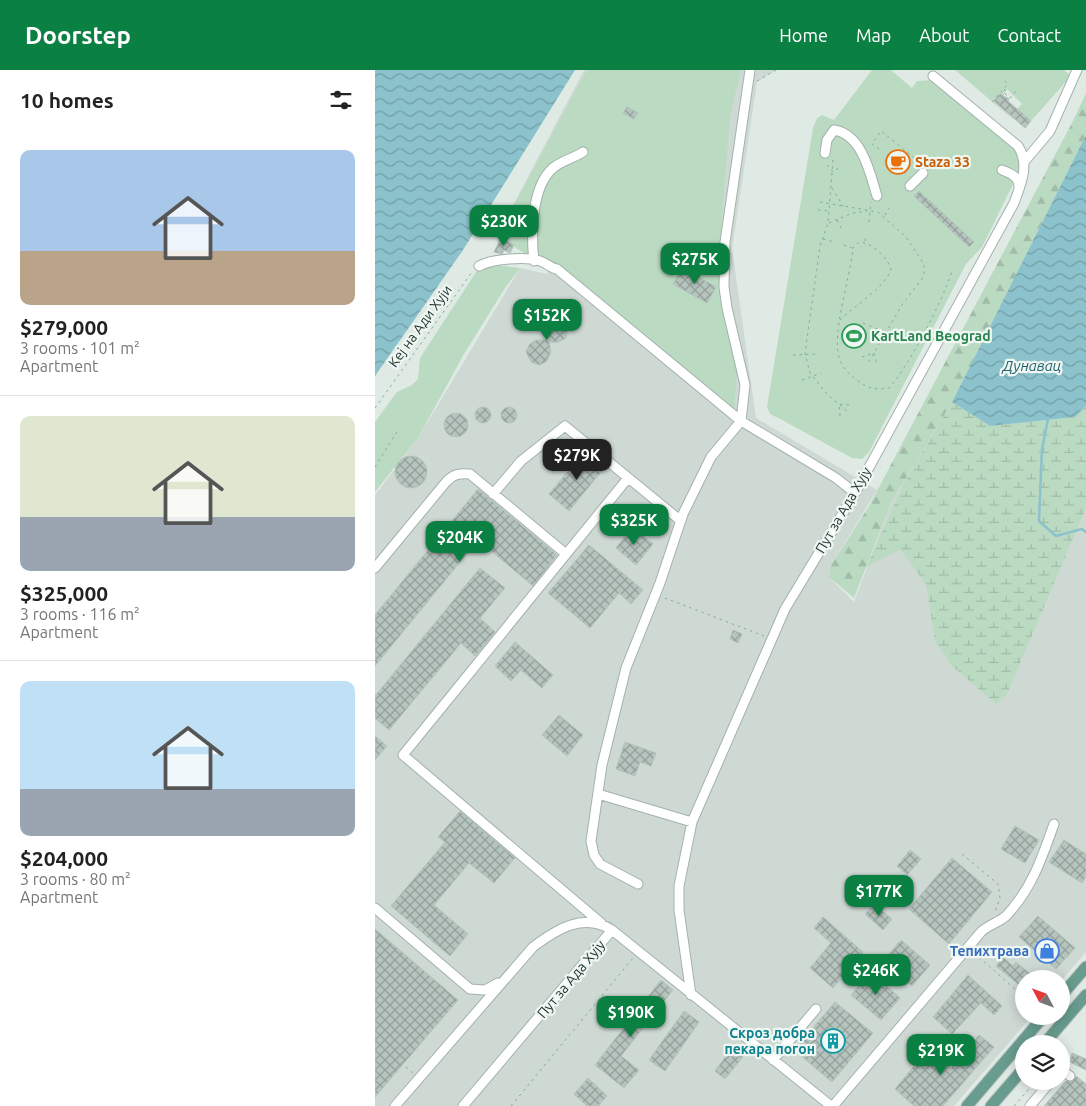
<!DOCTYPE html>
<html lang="en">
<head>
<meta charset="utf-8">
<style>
	body { margin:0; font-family:Ubuntu,sans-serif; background:#f2f2f2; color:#222; height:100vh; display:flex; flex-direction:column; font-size:19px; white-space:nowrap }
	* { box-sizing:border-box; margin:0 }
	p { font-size:16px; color:#767676 }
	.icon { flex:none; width:28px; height:28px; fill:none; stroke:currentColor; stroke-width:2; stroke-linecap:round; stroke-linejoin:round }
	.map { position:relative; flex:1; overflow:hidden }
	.sheet { display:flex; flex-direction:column; background:#fff; width:375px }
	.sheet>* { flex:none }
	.needle { width:32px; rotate:311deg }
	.buttons { position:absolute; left:640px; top:900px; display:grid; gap:10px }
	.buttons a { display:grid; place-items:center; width:55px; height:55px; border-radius:50%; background:#fff; box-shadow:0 2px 12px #0003; font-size:25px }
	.price { position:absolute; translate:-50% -42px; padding:0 11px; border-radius:10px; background:#0b8043; color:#fff; font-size:16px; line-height:32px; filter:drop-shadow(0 1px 2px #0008) }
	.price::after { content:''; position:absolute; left:50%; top:30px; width:15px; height:11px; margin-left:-8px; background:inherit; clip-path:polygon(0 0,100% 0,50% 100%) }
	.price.current { background:#222; color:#fff }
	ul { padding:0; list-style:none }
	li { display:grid; align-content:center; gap:10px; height:265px; padding:0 20px }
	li+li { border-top:1px solid #e0e0e0 }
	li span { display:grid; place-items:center; height:155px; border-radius:10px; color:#555 }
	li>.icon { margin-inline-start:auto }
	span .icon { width:90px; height:90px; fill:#fffc; stroke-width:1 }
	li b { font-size:21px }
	h2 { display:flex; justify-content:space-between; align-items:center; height:60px; padding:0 20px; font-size:21px }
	header { display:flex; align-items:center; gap:30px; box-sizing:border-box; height:70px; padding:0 25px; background:#0b8043; color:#fff }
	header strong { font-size:24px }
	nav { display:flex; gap:28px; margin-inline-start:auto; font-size:18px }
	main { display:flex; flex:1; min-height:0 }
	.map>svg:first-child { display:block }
</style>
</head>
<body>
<header>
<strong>Doorstep</strong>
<nav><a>Home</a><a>Map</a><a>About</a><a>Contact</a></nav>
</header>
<main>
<section class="sheet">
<h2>10 homes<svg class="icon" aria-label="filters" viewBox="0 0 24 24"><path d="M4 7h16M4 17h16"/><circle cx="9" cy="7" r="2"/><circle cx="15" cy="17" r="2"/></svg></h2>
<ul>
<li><span style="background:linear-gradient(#a9c7e8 65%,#b9a48a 0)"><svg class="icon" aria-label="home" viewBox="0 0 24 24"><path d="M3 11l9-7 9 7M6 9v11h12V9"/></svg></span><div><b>$279,000</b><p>3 rooms · 101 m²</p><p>Apartment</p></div></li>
<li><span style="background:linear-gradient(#dfe7d0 65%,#9aa5b1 0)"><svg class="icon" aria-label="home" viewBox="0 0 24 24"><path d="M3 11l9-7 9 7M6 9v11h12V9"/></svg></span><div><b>$325,000</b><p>3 rooms · 116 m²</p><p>Apartment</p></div></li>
<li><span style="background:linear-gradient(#bfe0f5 70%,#9aa5b1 0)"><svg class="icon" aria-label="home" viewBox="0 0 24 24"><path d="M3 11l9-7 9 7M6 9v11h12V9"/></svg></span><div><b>$204,000</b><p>3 rooms · 80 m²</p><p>Apartment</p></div></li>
</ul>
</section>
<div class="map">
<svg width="711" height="1036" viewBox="0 0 711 1036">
	<defs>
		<pattern id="forest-firs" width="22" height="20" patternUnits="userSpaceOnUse" patternTransform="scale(1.25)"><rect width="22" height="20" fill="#badac2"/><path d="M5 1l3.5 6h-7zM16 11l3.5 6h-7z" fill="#a0bca7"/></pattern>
		<pattern id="wetland-marsh" width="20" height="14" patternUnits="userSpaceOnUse" patternTransform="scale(1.25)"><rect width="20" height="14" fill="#badac2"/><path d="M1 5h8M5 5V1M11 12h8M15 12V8" fill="none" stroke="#a0bca7"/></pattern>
		<pattern id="water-waves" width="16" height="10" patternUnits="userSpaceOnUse" patternTransform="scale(1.25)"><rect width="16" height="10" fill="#8cc2cb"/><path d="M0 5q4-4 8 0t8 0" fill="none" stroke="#729fa5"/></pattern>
		<pattern id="building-cross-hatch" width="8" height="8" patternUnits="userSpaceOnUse" patternTransform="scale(1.25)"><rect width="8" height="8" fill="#b6c4be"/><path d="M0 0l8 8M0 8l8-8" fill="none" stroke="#94a09b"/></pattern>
	</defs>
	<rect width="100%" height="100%" fill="#e0eae5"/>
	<path fill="#ced9d4" d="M209,0H401L382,12L357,179L381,348L502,420L455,497L454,507L479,532L516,433L577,332L615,356L700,347L711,336V882L686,911V909H649V946H657L579,1036H0V425L43,368L145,198L172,204L173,197L122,166Z"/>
	<path fill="#badac2" d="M212,0H366L355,46L344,184L362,305L358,351L173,198L122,166Z
		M497,0H516L537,18L542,11L557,10L639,78L643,85L644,102L607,177L591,194L494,382L487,389L477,388L407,350L395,344L392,337L438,58L442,48L447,45L459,50Z
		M580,0H689L696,6L656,51L642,39L647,34L632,19L628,27L619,31L641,52Z
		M110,194L145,198L130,218L89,284L43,368L0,422V352L22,322L37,315L43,309L45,288L101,202Z"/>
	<path fill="url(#forest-firs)" d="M711,23V65L577,332L516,433L479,528L454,507L455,497L494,436L698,51Z"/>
	<path fill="url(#wetland-marsh)" d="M577,332L615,356L700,347L711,336V438L632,624L621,634L576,595L560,571L551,514L525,479L491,497L528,415Z"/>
	<path fill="url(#water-waves)" d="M0,0H200L88,180L0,306Z
		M711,65V336L700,347L615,356L577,332Z"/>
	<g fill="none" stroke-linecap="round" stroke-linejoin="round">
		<path stroke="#8cc2cb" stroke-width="2.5" d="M673,349L667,379L664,451L681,466L707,459L711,462"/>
	</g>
	<path fill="url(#building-cross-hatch)" stroke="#b3c3bc" d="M625,24L634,29L633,31L656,51L650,58L619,31Z
		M252,37L263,43L259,49L248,43Z
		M517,81L536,94L530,104L511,91Z
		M544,121L599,172L594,177L539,126Z
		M126,168L139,175L135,183L129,180L127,184L119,182Z
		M308,198L341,217L332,233L298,214Z
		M182,248L189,250L193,256L191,268L184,272H174L176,282L171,292L164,295L156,292L151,282L154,275L161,270H171L170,256L175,250Z
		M100 345a8 8 0 1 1 16 0a8 8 0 1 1-16 0Z
		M126 345a8 8 0 1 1 16 0a8 8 0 1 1-16 0Z
		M69 355a12 12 0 1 1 24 0a12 12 0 1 1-24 0Z
		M210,381L230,397L194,441L174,424Z
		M20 402a16 16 0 1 1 32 0a16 16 0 1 1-32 0Z
		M103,419L182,485L158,516L103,470L0,596V545Z
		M257,457L278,474L261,495L241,478Z
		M214,475L268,520L256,534L244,523L215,558L173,523Z
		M105,498L130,518L105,548L120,562L100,586L86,573L14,660L0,648V626Z
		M358,560L367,564L363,573L355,569Z
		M140,572L178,605L167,618L146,600L136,611L120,596Z
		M184,645L208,665L192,686L167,665Z
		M0,666L12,676L0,690Z
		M250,672L281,683L276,696L265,692L260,706L241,699Z
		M85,741L140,788L119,813L94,793L59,835L93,864L75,886L16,836L70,772L63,767Z
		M640,756L664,770L650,793L626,779Z
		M689,770L711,784V806L707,813L674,792Z
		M535,780L546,789L532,805L522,796Z
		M577,788L617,822L574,874L534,839Z
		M499,834L517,849L508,860L490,844Z
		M663,846L700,878L681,899L644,867Z
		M448,847L488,882L458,918L435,898L456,873L439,858Z
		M0,859L83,930L0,1027Z
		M526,870L555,895L537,916L508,891Z
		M628,887L638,896L641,892L661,909H649V919L621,896Z
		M496,902L525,928L506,950L476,925Z
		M593,905L627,936L619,945L606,933L577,964L558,947Z
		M286,910L298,920L246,986L264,1000L249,1018L220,995Z
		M460,932L498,963L457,1012L419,980Z
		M309,941L324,952L290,1001L274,990Z
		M604,965L619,977L568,1036H539L520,1019L553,979L576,998Z
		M360,974L371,983L350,1009L340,1001Z
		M697,983L711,989V1000L695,992Z
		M701,1006L711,1014V1036H669L691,1011L697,1012Z
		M213,1008L232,1026L223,1036H212L199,1024Z"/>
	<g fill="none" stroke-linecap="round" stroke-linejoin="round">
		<g stroke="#a3b1ac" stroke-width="11">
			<path id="minor" d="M450,83L452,70L459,60C487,64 495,103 502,126
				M649,92L675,61L702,0
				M627,100C636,104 644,106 644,118
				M535,116L548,103
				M159,191C156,165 156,117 178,98C186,91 199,88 208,82
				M104,196C116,189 151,186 165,191C172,193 175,198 182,199L366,351L461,408L480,423
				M118,424L146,391L190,356L306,451
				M0,498L71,412C79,404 84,403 95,404L191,484
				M223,724L317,752
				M263,814L225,794L219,785L216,771L227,695L251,598L285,513L308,444L336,387L366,351L370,315L352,238L349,217L350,172L375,0
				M0,838L95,919L110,920L123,913
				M226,853L28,685L253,408
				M316,925L304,840V816L317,752L410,539L480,423L639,133C646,114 655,95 643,76L558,6
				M398,990L441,939
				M686,1000L695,1006
				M20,1036L158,877C182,859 209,842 237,860L456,1036
				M88,1036L237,860
				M458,1036L606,862C614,854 624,853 632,845C657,818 667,788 679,754
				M655,1036L676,1011"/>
		</g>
		<g stroke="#bdc4c2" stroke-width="13">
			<path id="major" d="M686,926L711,897
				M669,974L711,925
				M592,1036L669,946
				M616,1036L649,998"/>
		</g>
		<path stroke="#83ab9e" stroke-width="1" stroke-dasharray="2.5 4" stroke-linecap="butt" d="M382,11L401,0
			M629,19L632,22L630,24L635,28L642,20
			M617,32L633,14L627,9
			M504,79L497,74L506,61L547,94
			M458,90L453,153L445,176L430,283L435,303L451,323L473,342
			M452,95L458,102L465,97
			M457,118L468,136
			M445,132L503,142L531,167L549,194V206L527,235L493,293
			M443,140L454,141
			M510,145L514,138
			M462,150L467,160
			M494,152L496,132
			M454,153L478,143L492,141
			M448,169L459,172
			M490,171L491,165
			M469,175L477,178
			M465,250C479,236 509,218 516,200C514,189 497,172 484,172L478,178C476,206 455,266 465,290C468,299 474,304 482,310C493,319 500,320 514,318C534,296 568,230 577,201
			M488,253L510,262
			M418,285L440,284
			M487,287L499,283L502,295
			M427,310L446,303
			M0,338L97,202
			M465,346L464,334L474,335
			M0,397L23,360
			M290,528L389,566
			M587,784L623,814L625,828L620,842
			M599,883L649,927
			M31,997L38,1003
			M136,1036L258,888
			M639,1036L661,1011"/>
		<use href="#minor" stroke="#fff" stroke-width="9"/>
		<use href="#major" stroke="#689c8e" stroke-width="11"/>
	</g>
	<defs>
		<g id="cafe-ring" transform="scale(1.25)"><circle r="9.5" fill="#f0f7f3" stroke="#e8710a" stroke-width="1.5"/><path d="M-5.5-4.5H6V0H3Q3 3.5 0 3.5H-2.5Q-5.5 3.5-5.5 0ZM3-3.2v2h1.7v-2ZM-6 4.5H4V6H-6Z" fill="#e8710a"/></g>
		<g id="stadium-ring" transform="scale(1.25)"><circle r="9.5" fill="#f0f7f3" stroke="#2e9e5b" stroke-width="1.5"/><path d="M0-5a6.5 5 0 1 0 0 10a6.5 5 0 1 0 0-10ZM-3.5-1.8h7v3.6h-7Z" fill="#2e9e5b"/></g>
		<g id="shop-ring" transform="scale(1.25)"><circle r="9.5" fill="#f0f7f3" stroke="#3f7fe0" stroke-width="1.5"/><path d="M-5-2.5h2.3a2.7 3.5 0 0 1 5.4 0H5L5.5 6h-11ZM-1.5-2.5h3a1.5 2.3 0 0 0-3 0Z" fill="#3f7fe0"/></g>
		<g id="building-ring" transform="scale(1.25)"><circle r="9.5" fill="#f0f7f3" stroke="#0f9aa8" stroke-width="1.5"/><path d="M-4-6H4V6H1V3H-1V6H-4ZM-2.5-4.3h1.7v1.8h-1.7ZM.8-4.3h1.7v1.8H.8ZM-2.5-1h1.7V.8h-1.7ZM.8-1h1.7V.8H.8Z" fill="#0f9aa8"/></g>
	</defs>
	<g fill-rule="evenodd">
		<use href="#cafe-ring" x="523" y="92"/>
		<use href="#stadium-ring" x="479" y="266"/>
		<use href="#shop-ring" x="672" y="881"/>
		<use href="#building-ring" x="458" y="971"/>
	</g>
	<g text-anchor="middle" stroke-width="4.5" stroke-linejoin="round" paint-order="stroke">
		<g font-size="14" font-weight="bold" fill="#c56008" stroke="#f0f7f3" text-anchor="start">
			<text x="540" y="97">Staza 33</text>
		</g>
		<g font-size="14" fill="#223932" stroke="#f0f7f3">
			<text transform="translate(45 256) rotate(-54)" y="5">Кеј на Ади Хуји</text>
			<text transform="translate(468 440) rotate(-60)" y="5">Пут за Ада Хују</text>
			<text transform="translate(196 909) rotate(-50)" y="5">Пут за Ада Хују</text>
		</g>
		<g font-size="14" font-weight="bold" fill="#27864d" stroke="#f0f7f3" text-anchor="start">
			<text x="496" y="271">KartLand Beograd</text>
		</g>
		<g font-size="14" font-weight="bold" fill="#366cbe" stroke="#f0f7f3" text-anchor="end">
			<text x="654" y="886">Тепихтрава</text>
		</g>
		<g font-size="14" font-weight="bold" fill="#0d838f" stroke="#f0f7f3" text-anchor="end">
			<text x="440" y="968">Скроз добра<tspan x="440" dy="16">пекара погон</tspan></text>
		</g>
		<g font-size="15" font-style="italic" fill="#216370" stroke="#f0f7f3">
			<text x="657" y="301">Дунавац</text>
		</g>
	</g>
</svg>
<div class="buttons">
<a><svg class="needle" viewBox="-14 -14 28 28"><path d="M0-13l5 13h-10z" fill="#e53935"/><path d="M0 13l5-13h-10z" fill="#767676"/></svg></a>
<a><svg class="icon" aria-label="layers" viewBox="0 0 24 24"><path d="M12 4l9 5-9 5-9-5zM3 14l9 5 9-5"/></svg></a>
</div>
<b class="price" style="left:129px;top:177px">$230K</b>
<b class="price" style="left:320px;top:215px">$275K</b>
<b class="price" style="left:172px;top:271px">$152K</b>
<b class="price current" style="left:202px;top:411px">$279K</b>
<b class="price" style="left:259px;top:476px">$325K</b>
<b class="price" style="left:85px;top:493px">$204K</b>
<b class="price" style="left:504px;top:847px">$177K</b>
<b class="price" style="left:501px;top:926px">$246K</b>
<b class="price" style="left:256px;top:968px">$190K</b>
<b class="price" style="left:566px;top:1006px">$219K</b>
</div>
</main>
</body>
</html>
